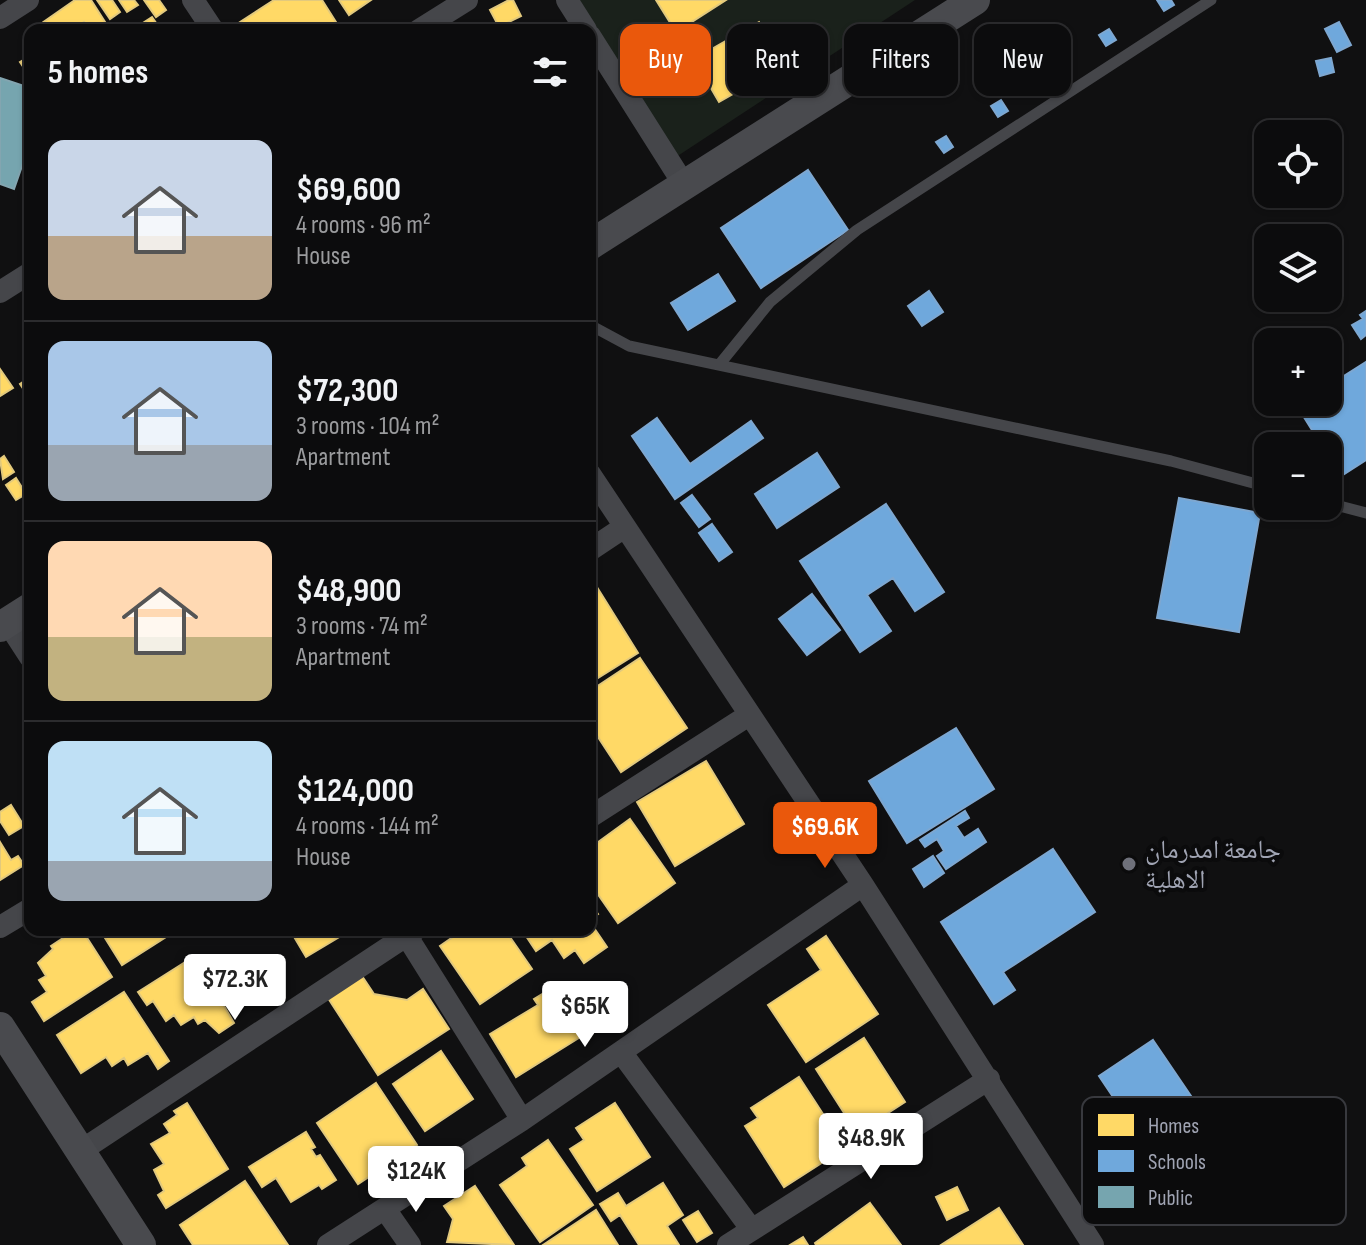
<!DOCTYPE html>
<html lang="en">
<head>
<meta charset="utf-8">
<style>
	body { margin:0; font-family:"Sofia Sans Condensed","Noto Naskh Arabic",sans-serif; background:#1a1a1b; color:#f1f3f6; height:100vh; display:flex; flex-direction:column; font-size:30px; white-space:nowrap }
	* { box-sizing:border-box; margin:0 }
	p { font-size:26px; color:#9a9b9d }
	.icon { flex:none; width:44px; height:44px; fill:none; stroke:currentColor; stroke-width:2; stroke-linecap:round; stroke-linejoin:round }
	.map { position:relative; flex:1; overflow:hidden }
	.side { position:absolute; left:24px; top:24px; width:572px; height:912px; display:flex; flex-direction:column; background:#0c0c0d; border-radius:16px; box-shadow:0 2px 6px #0004,0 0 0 2px #2c2c2e }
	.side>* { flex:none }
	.hud { position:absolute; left:620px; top:24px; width:626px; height:72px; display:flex; gap:16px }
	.tools { position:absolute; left:1254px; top:120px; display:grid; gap:16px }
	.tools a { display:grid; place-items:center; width:88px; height:88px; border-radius:16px; background:#0c0c0d; box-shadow:0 2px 6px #0004,0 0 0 2px #2c2c2e; font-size:40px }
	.price { position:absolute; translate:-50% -68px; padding:0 18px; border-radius:8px; background:#fff; color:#222; font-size:26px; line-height:52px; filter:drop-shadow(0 2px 4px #0008) }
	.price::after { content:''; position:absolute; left:50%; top:48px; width:24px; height:18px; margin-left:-12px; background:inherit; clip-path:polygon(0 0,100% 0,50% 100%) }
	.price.active { background:#ea580c; color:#fff }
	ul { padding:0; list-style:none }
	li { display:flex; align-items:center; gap:24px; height:200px; padding:0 24px }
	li+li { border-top:2px solid #2c2c2e }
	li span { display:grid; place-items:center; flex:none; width:224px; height:160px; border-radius:16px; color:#555 }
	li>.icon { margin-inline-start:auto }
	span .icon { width:96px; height:96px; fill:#fffc; stroke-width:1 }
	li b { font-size:34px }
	h2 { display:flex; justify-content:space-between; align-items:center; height:96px; padding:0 24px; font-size:34px }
	.pill { padding:0 28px; border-radius:16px; background:#0c0c0d; box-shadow:0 2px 6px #0004,0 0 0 2px #2c2c2e; font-size:28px; line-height:72px }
	.pill.active { background:#ea580c; color:#fff }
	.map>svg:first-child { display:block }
</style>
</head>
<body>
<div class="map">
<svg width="1366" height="1245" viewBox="0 0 1366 1245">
	<rect width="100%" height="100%" fill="#101011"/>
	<path fill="#1a211b" d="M569,0H915L673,159Z"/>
	<path fill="#ffd966" stroke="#e2c97d" stroke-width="2" d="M75,0H91L105,22L92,30L84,22L72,30H32Z
		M97,0H112L120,12L110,19Z
		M119,0H134L138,5L127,12Z
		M144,0H159L166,10L156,17Z
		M274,0H322L341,30H237L234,26Z
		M339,0H371L349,15Z
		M509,0H513L521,16L499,27L490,10Z
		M656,0H726L676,32Z
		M152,17L161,30H132Z
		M759,22L784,65L719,102L694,59Z
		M30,56V77L20,62Z
		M0,369L13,388L0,396Z
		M30,377V399L20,384Z
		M4,456L14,472L3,479L0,459Z
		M16,478L26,494L16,500L6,485Z
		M590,576L638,653L590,683Z
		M640,658L687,728L621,772L590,725V691Z
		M706,761L744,824L675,866L637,802Z
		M11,805L24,826L9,835L0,821V812Z
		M630,819L675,883L618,923L590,883V848Z
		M0,842L11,860L18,856L24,865L0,880Z
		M590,903L598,914L590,920Z
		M590,922L607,947L584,963L575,950L564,958L552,940L536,951L522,930H590Z
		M62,930H82L112,977L44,1021L32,1002L47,992L39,980L46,976L38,963L53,949L51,946L66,936Z
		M100,930H177L122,965Z
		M290,930H351L306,957Z
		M463,930H505L532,969L480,1004L440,946Z
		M826,936L878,1014L806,1062L768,1005L821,970L807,949Z
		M195,956L234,1023L219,1033L205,1020L198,1024L194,1017L181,1025L174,1015L166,1021L153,1001L147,1005L138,992Z
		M362,976L374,994L407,1000L423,989L449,1029L378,1075L328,998Z
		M552,988L582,1036L516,1077L490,1034L538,1005L534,999Z
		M124,992L169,1061L158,1069L148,1053L128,1065L124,1058L112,1066L106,1057L81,1073L57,1035Z
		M864,1038L905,1102L857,1133L816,1069Z
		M441,1051L473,1099L425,1131L393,1084Z
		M799,1077L845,1148L784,1187L745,1126L758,1118L751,1108Z
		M376,1083L417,1145L358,1184L317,1123Z
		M187,1103L228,1169L166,1208L158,1195L164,1191L154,1170L164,1164L151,1144L170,1133L164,1124L177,1115L174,1111Z
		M615,1103L650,1157L597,1191L570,1149L584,1140L576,1128Z
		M306,1132L315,1147L311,1149L316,1157L320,1155L336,1180L322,1189L319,1185L291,1202L276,1178L262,1187L249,1167Z
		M548,1140L593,1205L540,1242L500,1185L527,1166L522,1158Z
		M245,1181L288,1245H193L180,1225Z
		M663,1183L683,1215L667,1226L679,1245H639L620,1215L611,1221L600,1204L618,1193L626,1206Z
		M475,1186L514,1245L447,1242L453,1219L444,1206Z
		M957,1187L968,1210L947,1220L936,1197Z
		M870,1203L901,1245H816L815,1243Z
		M999,1208L1023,1245H941Z
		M596,1210L618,1245H543Z
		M698,1211L712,1233L697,1242L683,1220Z
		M803,1237L808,1245H790Z"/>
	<path fill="#6fa8dc" stroke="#7ea7d0" stroke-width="2" d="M1157,0H1171L1174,5L1164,11Z
		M1339,22L1351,45L1337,52L1325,29Z
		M1109,29L1116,40L1106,46L1099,35Z
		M1331,58L1334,72L1320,76L1316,61Z
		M1057,64L1064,76L1054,82L1047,71Z
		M1001,100L1008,111L998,117L991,106Z
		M946,136L953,147L944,153L936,142Z
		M808,170L848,230L761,288L721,228Z
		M718,274L735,301L688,330L671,303Z
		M929,291L943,312L922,326L908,306Z
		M1366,311V335L1361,339L1352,325L1363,319L1360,315Z
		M1366,362V460L1341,476L1328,456V446H1322L1297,406L1303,402H1328V386Z
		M657,418L690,464L751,421L763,438L675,499L632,436Z
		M817,453L839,487L777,528L755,494Z
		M692,495L710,519L699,527L681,503Z
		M1179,498L1260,513L1239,632L1157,618Z
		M886,504L944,592L915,611L893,578L867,595L891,631L860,652L800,561Z
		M712,524L732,552L719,561L699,533Z
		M812,594L840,630L807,655L779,619Z
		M956,728L994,789L907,843L869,781Z
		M965,811L969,818L956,826L964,838L978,829L986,842L946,869L937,856L944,851L937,839L925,847L920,840Z
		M1053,849L1095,912L1003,972L1015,990L994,1004L941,922Z
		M933,856L944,873L924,887L913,869Z
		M1153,1040L1229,1152L1175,1189L1099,1076Z"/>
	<path fill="#76a5af" stroke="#83a5b0" stroke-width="2" d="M0,78L30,88V143L14,189L0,184Z"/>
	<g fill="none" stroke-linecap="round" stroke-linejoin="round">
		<path stroke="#45464a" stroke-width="11" d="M590,325L629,346L1171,461L1268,487
			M719,365L770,302L857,230L1211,0
			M1328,503L1366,513"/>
		<path stroke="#45464a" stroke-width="22" d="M193,0L213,30
			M567,0L586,30
			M0,18L28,0
			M419,30L467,0
			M590,36L683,183
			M0,292L30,273
			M590,474L863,885L1093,1245
			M590,550L623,528
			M8,623L30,657
			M590,817L749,715
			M0,927L30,909
			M403,930L522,1120
			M621,1052L752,1230
			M79,1152L415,930
			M385,1209L410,1245
			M328,1245L522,1120L863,885
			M728,1245L989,1079"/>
		<path stroke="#494a4e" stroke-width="30" d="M590,245L975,0
			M0,627L30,608
			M0,1027L141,1245"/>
	</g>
	<circle fill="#6e707a" stroke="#0b0b0c" stroke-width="3" cx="1129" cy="864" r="8"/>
	<g text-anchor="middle" stroke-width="8" stroke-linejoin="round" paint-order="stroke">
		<g font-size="26" fill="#a0a4b3" stroke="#0b0b0c" text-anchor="start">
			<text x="1145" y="858">جامعة امدرمان<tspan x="1145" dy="30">الاهلية</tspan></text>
		</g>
	</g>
	<rect x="1082" y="1097" width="264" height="128" rx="12" fill="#0b0b0c" stroke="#38393e" stroke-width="2"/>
	<rect x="1098" y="1114" width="36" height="22" fill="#ffd966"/>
	<rect x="1098" y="1150" width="36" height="22" fill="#6fa8dc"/>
	<rect x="1098" y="1186" width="36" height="22" fill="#76a5af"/>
	<g font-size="22" fill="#a0a4b3">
		<text x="1148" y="1133">Homes</text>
		<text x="1148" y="1169">Schools</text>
		<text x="1148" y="1205">Public</text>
	</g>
</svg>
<div class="tools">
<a><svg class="icon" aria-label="locate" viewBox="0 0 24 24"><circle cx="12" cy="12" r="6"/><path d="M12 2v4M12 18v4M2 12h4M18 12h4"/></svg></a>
<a><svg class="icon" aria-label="layers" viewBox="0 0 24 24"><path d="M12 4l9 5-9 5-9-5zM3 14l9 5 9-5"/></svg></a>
<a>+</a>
<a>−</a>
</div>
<b class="price active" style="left:825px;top:870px">$69.6K</b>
<b class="price" style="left:235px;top:1022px">$72.3K</b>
<b class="price" style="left:585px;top:1049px">$65K</b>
<b class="price" style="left:871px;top:1181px">$48.9K</b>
<b class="price" style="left:416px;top:1214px">$124K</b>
<div class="hud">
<a class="pill active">Buy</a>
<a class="pill">Rent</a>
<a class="pill">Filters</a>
<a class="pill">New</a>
</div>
<section class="side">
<h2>5 homes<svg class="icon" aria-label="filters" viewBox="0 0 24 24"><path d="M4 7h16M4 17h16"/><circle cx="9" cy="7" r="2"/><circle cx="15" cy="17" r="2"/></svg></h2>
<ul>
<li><span style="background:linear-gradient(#c9d6e8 60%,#b9a48a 0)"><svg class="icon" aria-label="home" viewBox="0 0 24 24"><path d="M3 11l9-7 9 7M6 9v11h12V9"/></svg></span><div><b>$69,600</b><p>4 rooms · 96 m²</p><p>House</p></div></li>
<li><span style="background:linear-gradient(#a9c7e8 65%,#9aa5b1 0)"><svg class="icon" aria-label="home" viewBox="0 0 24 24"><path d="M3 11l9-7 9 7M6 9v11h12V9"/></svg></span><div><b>$72,300</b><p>3 rooms · 104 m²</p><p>Apartment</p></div></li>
<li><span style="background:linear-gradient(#ffd9b3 60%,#c2b280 0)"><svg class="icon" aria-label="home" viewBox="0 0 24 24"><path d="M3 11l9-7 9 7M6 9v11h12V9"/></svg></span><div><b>$48,900</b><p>3 rooms · 74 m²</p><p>Apartment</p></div></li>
<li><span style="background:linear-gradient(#bfe0f5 75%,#9aa5b1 0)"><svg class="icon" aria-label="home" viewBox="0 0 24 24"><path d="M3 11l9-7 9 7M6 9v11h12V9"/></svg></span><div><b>$124,000</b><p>4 rooms · 144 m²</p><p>House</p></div></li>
</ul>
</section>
</div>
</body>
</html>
